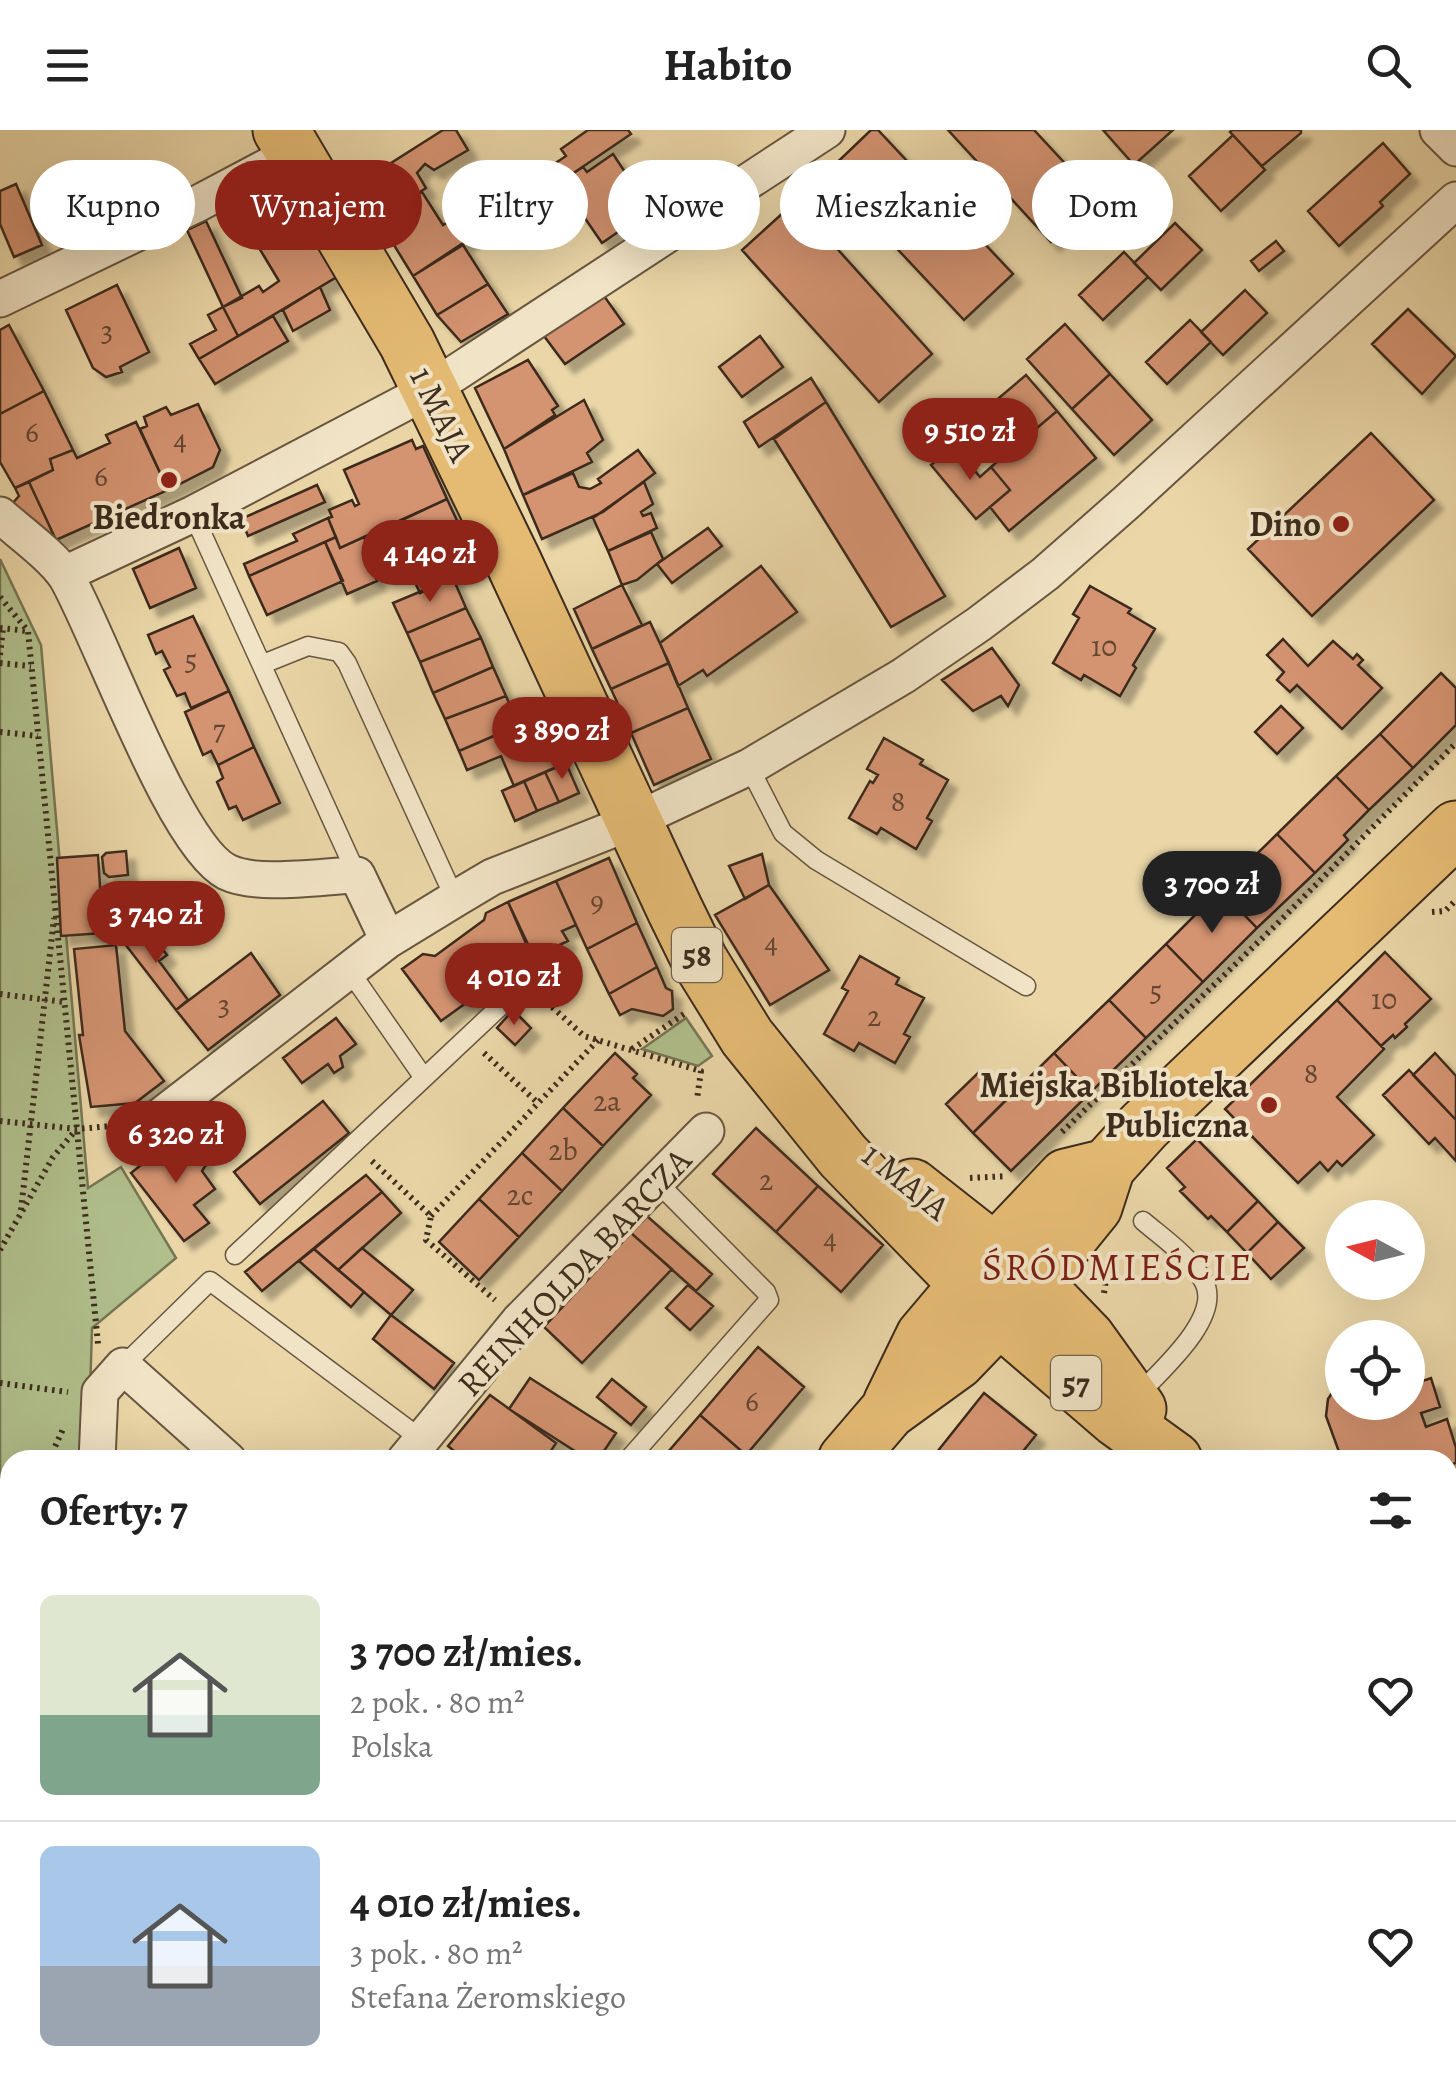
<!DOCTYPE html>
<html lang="pl">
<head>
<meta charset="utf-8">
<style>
	body { margin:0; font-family:Alegreya,serif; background:#f6f6f6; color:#222; height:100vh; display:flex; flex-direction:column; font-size:38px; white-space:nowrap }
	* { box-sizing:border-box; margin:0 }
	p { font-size:32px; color:#767676 }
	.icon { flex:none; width:55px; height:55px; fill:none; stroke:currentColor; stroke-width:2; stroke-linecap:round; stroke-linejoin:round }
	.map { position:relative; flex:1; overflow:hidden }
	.drawer { position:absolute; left:0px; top:1320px; width:1458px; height:640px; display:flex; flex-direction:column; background:#fff; border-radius:30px 30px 0 0; box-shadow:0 10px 40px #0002 }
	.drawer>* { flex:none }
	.hud { position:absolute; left:30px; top:30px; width:1398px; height:90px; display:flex; gap:20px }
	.needle { width:65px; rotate:277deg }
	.tools { position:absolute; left:1325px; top:1070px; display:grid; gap:20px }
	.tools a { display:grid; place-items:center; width:100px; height:100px; border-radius:50%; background:#fff; box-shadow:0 10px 40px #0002; font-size:50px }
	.price { position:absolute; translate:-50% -85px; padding:0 22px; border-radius:35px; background:#8f2418; color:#fff; font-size:32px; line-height:65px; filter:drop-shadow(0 2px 5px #0008) }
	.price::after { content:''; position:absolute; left:50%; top:60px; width:30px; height:22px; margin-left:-15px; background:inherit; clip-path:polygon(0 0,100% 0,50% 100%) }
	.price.active { background:#222; color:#fff }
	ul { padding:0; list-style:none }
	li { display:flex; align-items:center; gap:30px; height:250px; padding:0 40px }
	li+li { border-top:2px solid #e0e0e0 }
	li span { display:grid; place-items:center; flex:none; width:280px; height:200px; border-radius:15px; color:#555 }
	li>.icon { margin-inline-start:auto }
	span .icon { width:120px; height:120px; fill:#fffc; stroke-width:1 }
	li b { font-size:42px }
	h2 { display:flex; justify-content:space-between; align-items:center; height:120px; padding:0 40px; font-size:42px }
	.chip { padding:0 35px; border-radius:45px; background:#fff; box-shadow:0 10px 40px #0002; font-size:35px; line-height:90px }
	.chip.active { background:#8f2418; color:#fff }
	header { display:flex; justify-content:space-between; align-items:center; height:130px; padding:0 40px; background:#fff; font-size:45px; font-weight:700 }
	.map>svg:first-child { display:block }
</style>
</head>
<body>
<header><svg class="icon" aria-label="menu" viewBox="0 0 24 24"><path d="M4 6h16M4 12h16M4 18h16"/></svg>Habito<svg class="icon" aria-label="search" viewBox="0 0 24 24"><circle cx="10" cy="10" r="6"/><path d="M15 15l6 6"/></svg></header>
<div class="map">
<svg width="1456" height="1960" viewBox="0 0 1456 1960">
	<defs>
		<filter id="shadow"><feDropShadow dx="9" dy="9" stdDeviation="2.5" flood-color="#0004"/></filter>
	</defs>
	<rect width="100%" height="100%" fill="#ead6a7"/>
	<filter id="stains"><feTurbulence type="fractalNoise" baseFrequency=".002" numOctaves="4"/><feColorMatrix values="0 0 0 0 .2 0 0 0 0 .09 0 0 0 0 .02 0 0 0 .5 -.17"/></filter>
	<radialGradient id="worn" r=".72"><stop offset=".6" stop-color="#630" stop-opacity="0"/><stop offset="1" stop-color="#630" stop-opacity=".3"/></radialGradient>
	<path fill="#b0bf8c" stroke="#767654" stroke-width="2.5" d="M0,429L41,515L88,1058L121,1037L176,1128L92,1198L88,1330H10V1516L0,1525Z
		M686,888L712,926L698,936L642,919Z"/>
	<path fill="#d49371" stroke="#3d2c1d" stroke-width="2.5" filter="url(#shadow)" d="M443,0H456L468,20L434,40L425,34L417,43L426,58L378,89L358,54Z
		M588,0H628L631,4L516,82L505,67L566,26L561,19Z
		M871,0H878L1013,144L964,190L826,43Z
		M948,0H1034L1097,68L1051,112Z
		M1103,0H1173L1134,35Z
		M1232,0H1301V3L1262,36L1230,2Z
		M1233,5L1265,40L1221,81L1189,46Z
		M1383,13L1410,44L1380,72L1383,76L1339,116L1308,81Z
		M613,24L650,80L602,113L560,52L583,37L587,42Z
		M16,54L42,115L14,127L0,94V61Z
		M285,57L340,145L238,206L223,177L259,156L263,162L279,151L235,78Z
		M422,62L443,95L483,72L495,92L413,146L378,89Z
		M546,62L563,88L542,102L536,94L527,100L516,82Z
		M795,72L932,224L879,272L742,120Z
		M206,91L242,168L223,177L187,100Z
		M1175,93L1202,120L1161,160L1134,133Z
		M1276,111L1284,121L1259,141L1251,131Z
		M463,115L488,154L437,185L413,146Z
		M1124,122L1148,147L1103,190L1079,165Z
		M488,154L508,184L461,212L437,185Z
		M117,155L149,222L120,237L122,242L106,247L93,238L66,180Z
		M320,157L330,180L293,201L283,180Z
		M1245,160L1267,183L1223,225L1201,202Z
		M604,166L624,194L565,234L544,206Z
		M223,177L238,206L199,229L190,214L216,200L208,185Z
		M1408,179L1456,226L1422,264L1372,214Z
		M273,186L288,211L215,254L199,229Z
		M1190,190L1211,212L1167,254L1146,232Z
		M1065,194L1110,244L1072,279L1027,229Z
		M9,195L44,261L0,284V200Z
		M760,206L783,237L742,267L719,237Z
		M528,230L558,276L552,280L555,285L504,319L475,258Z
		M1110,244L1152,290L1114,325L1072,279Z
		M1026,245L1057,281L998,331L967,295Z
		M811,248L826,272L759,317L744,292Z
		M44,261L73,320L50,329L53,340L15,358L0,332V284Z
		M584,270L603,310L587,323L592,332L523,365L504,319Z
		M826,272L945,466L891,497L774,309Z
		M198,274L220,320L213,337L168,360L140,299L147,296L144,287L166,277L171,285Z
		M1057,281L1096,328L1009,401L990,377L1010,360L991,337Z
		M136,292L168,360L56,410L29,352L53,340L50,329L73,320L77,328L110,313L106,305Z
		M1371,303L1434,370L1312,486L1248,419Z
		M412,310L416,319L423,316L447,369L340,418L328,388L332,387L329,380L352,370L355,376L359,374L344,340Z
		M954,316L980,347L991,337L1010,360L976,389L931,335Z
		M638,320L655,343L603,382L542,409L523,365L573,343L579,357L590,359L601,353L598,349Z
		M29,352L56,410L11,375L19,366L15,358Z
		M644,352L653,374L641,382L643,386L651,383L657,398L608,421L593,388Z
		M317,355L325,372L248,406L241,389Z
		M447,369L478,436L420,463L389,396Z
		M328,388L336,407L249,446L244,434L297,411L293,404Z
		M708,398L722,416L672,453L657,434Z
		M651,402L663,429L637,450L622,455L608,421Z
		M336,407L340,418L364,407L376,436L372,438L377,451L347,464L325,412Z
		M325,412L343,451L267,485L249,446Z
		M179,418L196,458L150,478L133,439Z
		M761,436L797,482L707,546L703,540L678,556L660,513Z
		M453,448L466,478L407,503L393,473Z
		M622,455L642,495L592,519L574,479Z
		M1090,456L1131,479L1128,483L1155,499L1133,535L1136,538L1120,566L1084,545L1081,550L1053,533L1079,488L1073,484Z
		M466,478L481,508L420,532L407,503Z
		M193,486L229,561L191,578L185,563L177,566L164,540L170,537L162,521L156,524L148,505Z
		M650,492L669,533L611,559L592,519Z
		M481,508L493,537L433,563L420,532Z
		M1283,509L1308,536L1333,511L1353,529L1357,524L1363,530L1358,535L1382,558L1342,599L1297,555L1290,562L1277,550L1284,542L1267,525Z
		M992,518L1019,555L1008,576L1001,566L973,581L942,550Z
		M669,533L688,578L631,603L611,559Z
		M493,537L506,566L445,589L433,563Z
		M1441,543L1456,558V595L1413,638L1380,604Z
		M229,561L254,617L218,635L211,621L203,625L185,582Z
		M506,566L519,595L459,621L445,589Z
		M1281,576L1303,598L1277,624L1255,602Z
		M688,578L711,629L654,655L631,603Z
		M545,584L566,633L514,656L501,626L467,640L459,621Z
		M1380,604L1413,638L1369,680L1336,646Z
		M884,608L923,630L920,634L948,650L927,688L932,691L916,719L881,698L877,704L849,688L870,651L873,653L878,645L867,639Z
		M254,617L280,673L243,690L236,676L229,679L217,652L223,648L218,635Z
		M566,633L579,663L559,672L545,642Z
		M545,642L559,672L537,681L524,651Z
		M1336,646L1369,680L1344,705L1348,710L1315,743L1277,704Z
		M524,651L537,681L515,691L502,661Z
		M1277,704L1315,743L1257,798L1220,760Z
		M126,721L128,745L109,747L104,743L102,727L106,723Z
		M762,724L769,755L745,769L729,736Z
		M98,725L103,803L61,806L57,728Z
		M609,728L637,793L587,819L556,751Z
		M556,751L576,795L562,801L568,811L534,827L508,772Z
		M769,755L829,840L770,875L715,785Z
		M1220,760L1257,798L1203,852L1166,814Z
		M136,766L141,802L123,803L119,769Z
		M508,772L534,832L504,845L481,862L482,869L472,876L466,873L441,891L402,839L423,824L435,826L484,790L486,783Z
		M637,793L657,837L609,864L587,819Z
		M146,798L167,825L159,831L188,870L176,880L125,814Z
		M1166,814L1203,852L1146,908L1109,870Z
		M116,815L125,901L164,951L135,973L91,977L79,905H83L74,819Z
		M1385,822L1431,869L1405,894L1407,897L1395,908L1393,905L1381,916L1337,870Z
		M251,823L280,865L208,920L176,880Z
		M860,826L899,848L896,854L924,868L904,904L910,907L895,933L859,913L854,921L824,904L848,861L842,858Z
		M657,837L666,858L672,861L673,879L663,886L632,879L620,885L609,864Z
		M1109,870L1146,908L1091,962L1054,923Z
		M1337,870L1384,919L1337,967L1374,1005L1342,1036L1337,1031L1328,1041L1320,1032L1298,1053L1225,979Z
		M513,880L531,898L515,915L497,898Z
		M336,888L356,914L340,926L343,937L334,943L328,934L302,953L283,928Z
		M615,923L637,944L633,948L651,965L603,1016L563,978Z
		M1054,923L1091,962L1011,1041L973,1003Z
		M1435,923L1456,946V990L1413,945Z
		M1409,940L1456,990V1031L1435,1008L1429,1014L1383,965Z
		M978,943L1005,971L973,1003L946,974Z
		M323,971L349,1003L260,1074L234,1042Z
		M563,978L603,1016L562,1061L522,1023Z
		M756,998L818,1056L776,1102L713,1044Z
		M176,1007L189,1024L198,1022L206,1035L202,1041L215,1059L194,1075L209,1093L184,1111L131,1043Z
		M1197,1009L1258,1071L1227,1102L1211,1086L1208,1089L1180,1061L1185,1057L1167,1038Z
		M522,1023L562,1061L519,1107L479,1069Z
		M366,1045L382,1062L262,1161L245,1142Z
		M818,1056L883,1115L841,1162L776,1102Z
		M382,1062L401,1083L338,1140L314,1119Z
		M479,1069L519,1107L479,1150L439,1112Z
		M1258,1071L1278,1092L1247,1123L1227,1102Z
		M647,1086L712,1144L696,1161L631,1103Z
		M1278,1092L1304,1118L1271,1149L1247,1123Z
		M631,1103L672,1139L582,1233L544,1197Z
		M362,1118L413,1160L391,1185L338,1140Z
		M314,1119L364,1162L351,1177L299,1131Z
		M688,1155L713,1176L690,1200L666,1178Z
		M391,1185L454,1233L434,1259L373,1209Z
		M758,1217L804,1257L746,1325L700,1285Z
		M530,1248L616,1303L598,1330H589L509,1279Z
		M1342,1248V1272H1408V1256L1431,1248L1440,1277L1421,1283L1426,1297L1447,1289L1456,1318V1333L1448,1335V1330H1342L1326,1286L1328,1269Z
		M612,1249L646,1277L631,1295L597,1267Z
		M984,1263L1036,1305L1016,1330H947L937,1322Z
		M490,1265L556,1313L545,1330H518L509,1322L503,1330H465L448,1316Z
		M700,1285L746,1325L741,1330H661Z
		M0,1710L10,1728V1815L0,1821Z
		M1448,1835L1456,1843V1875L1448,1867Z
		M1448,1867L1456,1875V1900L1448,1909Z
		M10,1898V1950H51L36,1960H0V1905Z
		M309,1950H359L366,1960H294Z
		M486,1950H557L545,1960H494Z
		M678,1950H711L720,1960H685Z
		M711,1950H755L763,1960H720Z
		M831,1950H864L874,1960H840Z
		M864,1950H922L931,1960H874Z
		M1056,1950H1136L1137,1951L1127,1960H1045Z
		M1264,1950H1275L1300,1960H1260Z
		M1345,1950H1389L1381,1960H1356Z"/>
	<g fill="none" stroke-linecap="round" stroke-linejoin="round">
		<g stroke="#685640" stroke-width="21">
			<path id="service" d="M193,384L357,745
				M263,534L308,516L339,522L347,533L455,769
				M749,637L783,703L816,730L1026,856
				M424,948L525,853
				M235,1125L424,948L349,840
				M123,1236L210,1151L421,1309
				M1135,1268C1158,1243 1223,1188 1204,1152C1191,1127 1164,1109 1143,1091
				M628,1330L769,1170L766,1162L657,1052
				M1448,1745L1456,1721
				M1448,1819L1456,1826
				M637,1950L646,1960
				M938,1950L948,1960"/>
		</g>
		<g stroke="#685640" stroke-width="39">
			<path id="minor" d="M1438,0L1456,18
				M0,169L197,74L295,22
				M0,385C19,402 54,427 67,448C101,508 175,716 227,742C258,757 322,746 357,745L388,810
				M65,444L193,384L431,259L827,0
				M153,992L388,810L455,769L492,747L634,691L749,637L903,546L979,494L1045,444L1128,371L1456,70
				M97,1330L100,1262L123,1236L228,1330
				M405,1330L519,1191L706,1001
				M0,1566L10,1559
				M419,1950L427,1960
				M980,1960L991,1950
				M1445,1960L1456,1947"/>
		</g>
		<g stroke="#3d2c1d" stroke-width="59">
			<path id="primary" d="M281,0L407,213L513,431L675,780L700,831L747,907L843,1026L1000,1188L1116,1288L1174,1330
				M912,1057L1033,1152L1087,1208L1138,1279
				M891,1274L924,1206L995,1122L1066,1047L1107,1037
				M846,1330L888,1281L957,1231L1033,1152L1094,1077L1107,1037L1144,996L1456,699
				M1448,1572L1456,1580
				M134,1960L149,1950
				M204,1960L220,1950"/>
		</g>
		<path stroke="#3d2c1d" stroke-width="6" stroke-dasharray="2.5 5" stroke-linecap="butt" d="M0,467L28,501L98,1214
			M0,498L28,501
			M0,525L3,498
			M0,533L31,536
			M0,602L38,606
			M1432,782L1445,781L1456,770
			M0,864L64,872
			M541,867L584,906L701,941L697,969
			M632,919L684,884
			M484,923L538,973
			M0,991L77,999L123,995
			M1062,1002L1278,793L1456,613
			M372,1031L431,1086L426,1110L495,1170
			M970,1048L1007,1046
			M21,1080L54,788
			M431,1086L598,910
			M0,1120L53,1027L76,1000
			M1104,1163L1109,1130
			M0,1253L68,1262
			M49,1330L63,1299
			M0,1383L10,1384
			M0,1498L10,1457
			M0,1520L10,1505
			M1153,1950L1164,1960
			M1296,1950L1320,1960
			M57,1960L71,1950
			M1231,1960L1242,1950"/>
		<use href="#service" stroke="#f1e4c6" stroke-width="18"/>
		<use href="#minor" stroke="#f1e4c6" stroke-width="35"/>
		<use href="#primary" stroke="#e5bb74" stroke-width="55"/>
	</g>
	<g fill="#8f2418" stroke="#f1e4c6" stroke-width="4">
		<circle cx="169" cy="350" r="10"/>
		<circle cx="1341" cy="394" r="10"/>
		<circle cx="1269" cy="975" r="10"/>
	</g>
	<g text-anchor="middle" stroke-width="8" stroke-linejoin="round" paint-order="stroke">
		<g font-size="30" fill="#634632">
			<text x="107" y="211">3</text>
			<text x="32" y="312">6</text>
			<text x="180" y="320">4</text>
			<text x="101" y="356">6</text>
			<text x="1104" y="526">10</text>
			<text x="191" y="540">5</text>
			<text x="219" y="610">7</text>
			<text x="898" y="681">8</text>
			<text x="597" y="782">9</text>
			<text x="771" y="823">4</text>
			<text x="1156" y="871">5</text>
			<text x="1384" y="879">10</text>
			<text x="224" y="885">3</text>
			<text x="874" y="896">2</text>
			<text x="1311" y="953">8</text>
			<text x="607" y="981">2a</text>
			<text x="563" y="1030">2b</text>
			<text x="766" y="1060">2</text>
			<text x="520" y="1075">2c</text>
			<text x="830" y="1119">4</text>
			<text x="752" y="1281">6</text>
		</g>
		<g fill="#f1e4c6" stroke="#736350" stroke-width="2.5">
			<rect x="672" y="798" width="50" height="54" rx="8"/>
			<rect x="1051" y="1226" width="50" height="54" rx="8"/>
		</g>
		<g font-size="32" font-weight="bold" fill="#3d2c1d">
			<text x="697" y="836">58</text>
			<text x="1076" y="1264">57</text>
		</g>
		<g font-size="35" fill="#3d2c1d" stroke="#f1e4c6">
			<text transform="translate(442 284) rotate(64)" y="12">1 MAJA</text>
			<text transform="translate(906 1051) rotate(39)" y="12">1 MAJA</text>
			<text transform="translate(574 1142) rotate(-47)" y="12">REINHOLDA BARCZA</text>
		</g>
		<g font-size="35" font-weight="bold" fill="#3d2c1d" stroke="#f1e4c6" text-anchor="end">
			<text x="169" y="399" text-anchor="middle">Biedronka</text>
			<text x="1321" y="406">Dino</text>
			<text x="1249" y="967">Miejska Biblioteka<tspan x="1249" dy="40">Publiczna</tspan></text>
		</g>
		<g font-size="38" letter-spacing="2.5" fill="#7a1f14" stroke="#f1e4c6">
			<text x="1118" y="1150">ŚRÓDMIEŚCIE</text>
		</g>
	</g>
	<rect width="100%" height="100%" filter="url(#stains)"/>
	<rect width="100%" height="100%" fill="url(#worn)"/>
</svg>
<div class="tools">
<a><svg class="needle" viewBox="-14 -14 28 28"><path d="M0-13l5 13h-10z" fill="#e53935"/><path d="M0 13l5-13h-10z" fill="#767676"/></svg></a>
<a><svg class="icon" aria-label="locate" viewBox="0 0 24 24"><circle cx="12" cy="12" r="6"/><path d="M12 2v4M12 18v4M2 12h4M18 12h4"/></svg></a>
</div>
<b class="price" style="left:970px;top:353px">9 510 zł</b>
<b class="price" style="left:430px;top:475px">4 140 zł</b>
<b class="price" style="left:562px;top:652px">3 890 zł</b>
<b class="price active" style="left:1212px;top:806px">3 700 zł</b>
<b class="price" style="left:156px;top:836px">3 740 zł</b>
<b class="price" style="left:514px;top:898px">4 010 zł</b>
<b class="price" style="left:176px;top:1056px">6 320 zł</b>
<div class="hud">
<a class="chip">Kupno</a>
<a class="chip active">Wynajem</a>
<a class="chip">Filtry</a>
<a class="chip">Nowe</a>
<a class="chip">Mieszkanie</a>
<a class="chip">Dom</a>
</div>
<section class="drawer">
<h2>Oferty: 7<svg class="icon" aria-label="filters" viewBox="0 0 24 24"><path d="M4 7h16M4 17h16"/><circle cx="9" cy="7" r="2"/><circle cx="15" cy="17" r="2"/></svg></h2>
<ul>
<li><span style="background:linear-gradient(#dfe7d0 60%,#7fa58c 0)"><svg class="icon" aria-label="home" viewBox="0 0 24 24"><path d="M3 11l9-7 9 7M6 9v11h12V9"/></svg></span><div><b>3 700 zł/mies.</b><p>2 pok. · 80 m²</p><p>Polska</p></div><svg class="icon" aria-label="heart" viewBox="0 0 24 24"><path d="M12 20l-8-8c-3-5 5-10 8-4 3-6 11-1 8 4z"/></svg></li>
<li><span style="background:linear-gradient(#a9c7e8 60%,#9aa5b1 0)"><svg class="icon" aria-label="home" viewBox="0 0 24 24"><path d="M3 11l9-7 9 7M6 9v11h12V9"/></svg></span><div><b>4 010 zł/mies.</b><p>3 pok. · 80 m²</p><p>Stefana Żeromskiego</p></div><svg class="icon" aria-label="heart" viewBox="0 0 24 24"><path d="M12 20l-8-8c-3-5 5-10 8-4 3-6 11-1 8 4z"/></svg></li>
</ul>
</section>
</div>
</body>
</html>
